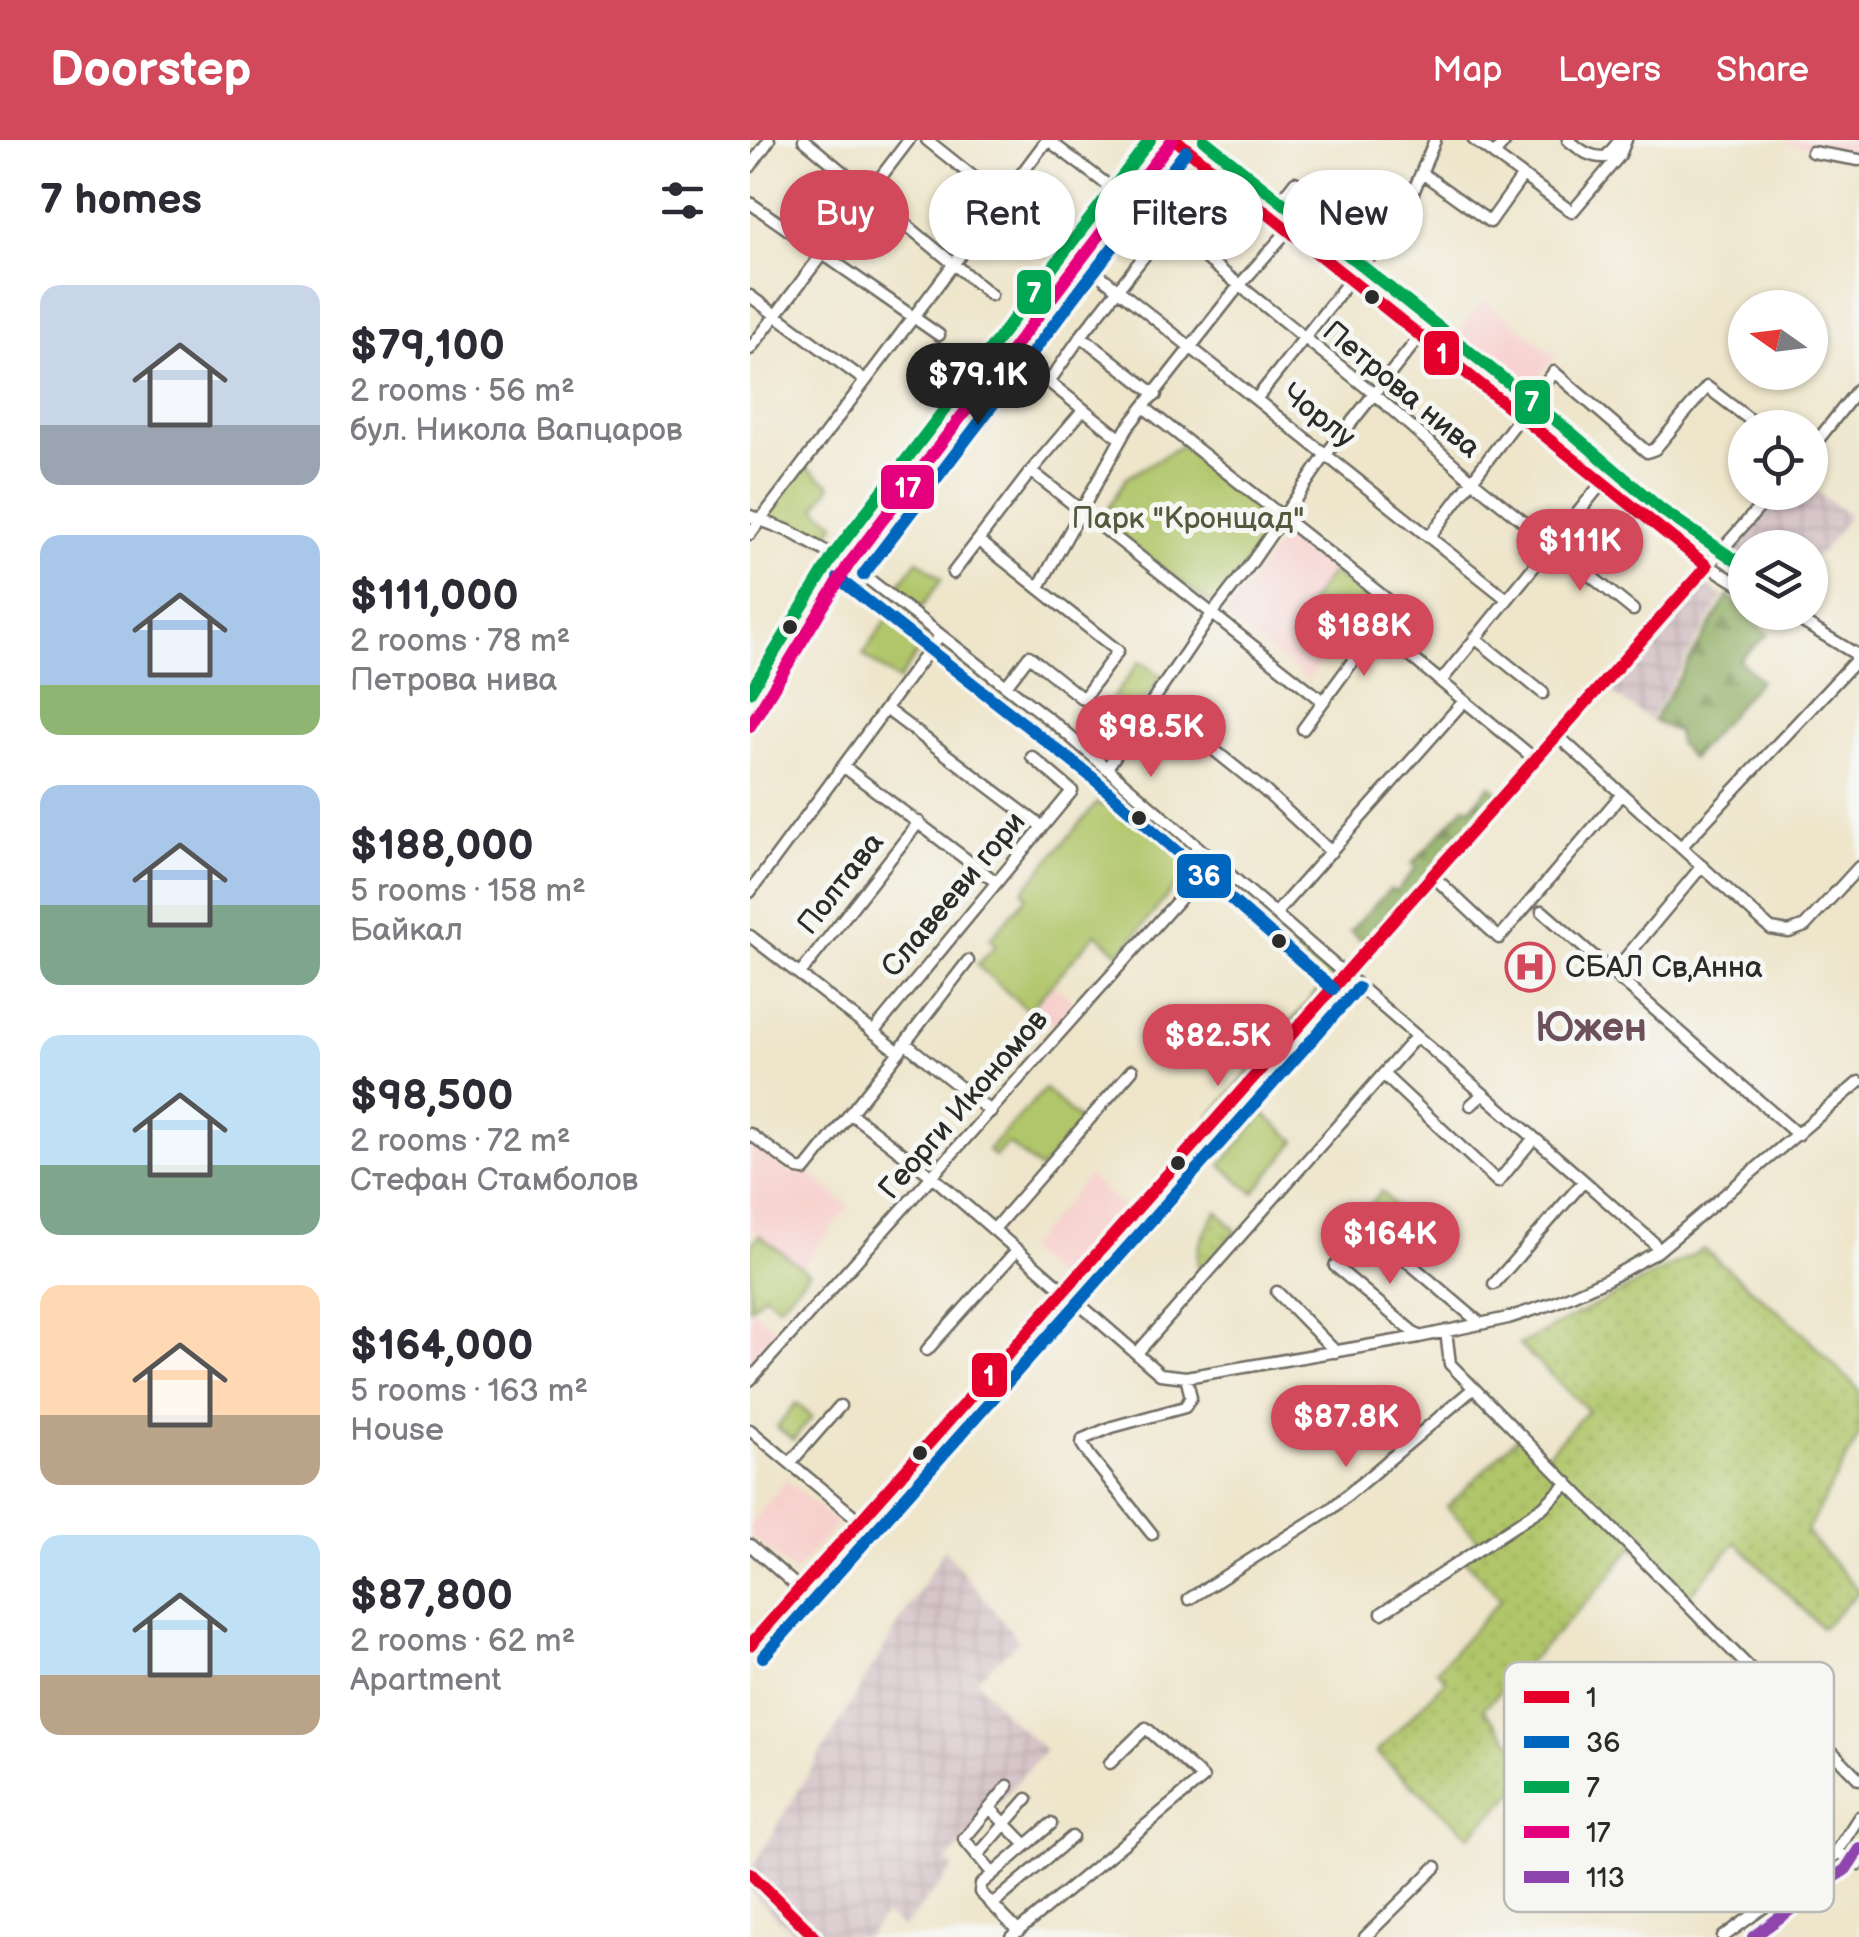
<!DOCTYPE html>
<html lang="en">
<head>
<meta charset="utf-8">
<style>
	body { margin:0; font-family:"Balsamiq Sans",sans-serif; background:#f7f7f7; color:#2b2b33; height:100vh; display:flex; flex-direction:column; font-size:38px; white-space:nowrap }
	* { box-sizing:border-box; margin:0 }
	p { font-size:32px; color:#7c7c81 }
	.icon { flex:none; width:55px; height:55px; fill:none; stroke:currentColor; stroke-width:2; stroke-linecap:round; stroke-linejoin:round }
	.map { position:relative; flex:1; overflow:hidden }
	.side { display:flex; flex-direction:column; background:#fff; width:750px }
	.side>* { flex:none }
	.hud { position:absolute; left:30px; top:30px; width:928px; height:90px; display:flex; gap:20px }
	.needle { width:65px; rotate:284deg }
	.fabs { position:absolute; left:978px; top:150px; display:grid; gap:20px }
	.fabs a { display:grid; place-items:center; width:100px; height:100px; border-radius:50%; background:#fff; box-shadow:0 2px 8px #0004; font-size:50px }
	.price { position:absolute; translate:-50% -85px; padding:0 22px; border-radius:35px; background:#d1495b; color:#fff; font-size:32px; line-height:65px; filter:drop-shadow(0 2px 5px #0008) }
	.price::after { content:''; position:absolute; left:50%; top:60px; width:30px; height:22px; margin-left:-15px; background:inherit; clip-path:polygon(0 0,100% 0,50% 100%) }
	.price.on { background:#222; color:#fff }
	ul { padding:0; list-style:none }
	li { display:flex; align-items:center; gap:30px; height:250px; padding:0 40px }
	li span { display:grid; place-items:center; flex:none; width:280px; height:200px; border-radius:20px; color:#555 }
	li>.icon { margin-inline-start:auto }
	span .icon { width:120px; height:120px; fill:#fffc; stroke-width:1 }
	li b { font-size:42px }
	h2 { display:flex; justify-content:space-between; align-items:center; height:120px; padding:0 40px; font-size:42px }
	.tag { padding:0 35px; border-radius:45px; background:#fff; box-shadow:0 2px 8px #0004; font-size:35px; line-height:90px }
	.tag.on { background:#d1495b; color:#fff }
	header { display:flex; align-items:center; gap:60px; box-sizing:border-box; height:140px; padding:0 50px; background:#d1495b; color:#fff }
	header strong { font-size:48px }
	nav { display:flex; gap:55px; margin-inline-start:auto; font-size:35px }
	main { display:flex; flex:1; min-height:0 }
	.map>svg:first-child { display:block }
</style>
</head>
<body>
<header>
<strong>Doorstep</strong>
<nav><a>Map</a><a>Layers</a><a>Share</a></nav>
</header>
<main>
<section class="side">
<h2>7 homes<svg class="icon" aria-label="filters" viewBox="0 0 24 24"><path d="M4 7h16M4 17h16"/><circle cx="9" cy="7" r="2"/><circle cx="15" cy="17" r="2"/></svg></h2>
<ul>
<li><span style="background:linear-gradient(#c9d6e8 70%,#9aa5b1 0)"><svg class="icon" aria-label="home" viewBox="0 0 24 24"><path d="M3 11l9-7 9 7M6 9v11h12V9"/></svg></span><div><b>$79,100</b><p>2 rooms · 56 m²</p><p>бул. Никола Вапцаров</p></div></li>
<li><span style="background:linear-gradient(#a9c7e8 75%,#8fb573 0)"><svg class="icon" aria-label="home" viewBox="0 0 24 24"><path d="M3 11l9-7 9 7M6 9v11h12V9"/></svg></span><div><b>$111,000</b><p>2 rooms · 78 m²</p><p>Петрова нива</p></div></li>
<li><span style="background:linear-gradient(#a9c7e8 60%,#7fa58c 0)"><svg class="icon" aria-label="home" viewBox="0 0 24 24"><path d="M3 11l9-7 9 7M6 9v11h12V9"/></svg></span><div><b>$188,000</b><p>5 rooms · 158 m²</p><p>Байкал</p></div></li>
<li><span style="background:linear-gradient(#bfe0f5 65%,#7fa58c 0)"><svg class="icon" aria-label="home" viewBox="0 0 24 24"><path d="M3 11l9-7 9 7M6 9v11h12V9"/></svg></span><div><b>$98,500</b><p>2 rooms · 72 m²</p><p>Стефан Стамболов</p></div></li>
<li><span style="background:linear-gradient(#ffd9b3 65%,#b9a48a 0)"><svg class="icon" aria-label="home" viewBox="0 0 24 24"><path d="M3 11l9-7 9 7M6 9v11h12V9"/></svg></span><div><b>$164,000</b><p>5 rooms · 163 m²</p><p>House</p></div></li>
<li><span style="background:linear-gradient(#bfe0f5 70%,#b9a48a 0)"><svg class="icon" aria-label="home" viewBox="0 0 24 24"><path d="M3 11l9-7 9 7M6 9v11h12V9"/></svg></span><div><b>$87,800</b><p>2 rooms · 62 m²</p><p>Apartment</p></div></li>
</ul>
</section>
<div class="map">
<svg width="1109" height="1797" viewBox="0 0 1109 1797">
	<defs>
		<pattern id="industrial-grid" width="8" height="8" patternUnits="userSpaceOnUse" patternTransform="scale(2.5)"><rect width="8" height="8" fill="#d2bec3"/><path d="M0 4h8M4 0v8" fill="none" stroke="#b4a3a8"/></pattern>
		<pattern id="grass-dots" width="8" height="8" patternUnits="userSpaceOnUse" patternTransform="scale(2.5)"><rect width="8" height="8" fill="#b1c66a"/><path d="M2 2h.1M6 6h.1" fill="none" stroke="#98aa5c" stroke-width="1.8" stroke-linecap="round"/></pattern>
		<pattern id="forest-firs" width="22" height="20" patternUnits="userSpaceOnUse" patternTransform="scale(2.5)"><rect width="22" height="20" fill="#8cab5e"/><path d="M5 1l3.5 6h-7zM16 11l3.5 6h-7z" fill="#738b4e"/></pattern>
	</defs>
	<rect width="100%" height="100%" fill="#f6f6f2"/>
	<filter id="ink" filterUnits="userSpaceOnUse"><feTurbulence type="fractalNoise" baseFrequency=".01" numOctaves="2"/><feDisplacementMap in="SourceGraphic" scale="20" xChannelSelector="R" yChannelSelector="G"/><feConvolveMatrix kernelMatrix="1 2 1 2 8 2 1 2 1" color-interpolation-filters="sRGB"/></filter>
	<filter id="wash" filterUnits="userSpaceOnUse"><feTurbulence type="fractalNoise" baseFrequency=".0048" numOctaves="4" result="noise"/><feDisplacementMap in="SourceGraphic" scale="40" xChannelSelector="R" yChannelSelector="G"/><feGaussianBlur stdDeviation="2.25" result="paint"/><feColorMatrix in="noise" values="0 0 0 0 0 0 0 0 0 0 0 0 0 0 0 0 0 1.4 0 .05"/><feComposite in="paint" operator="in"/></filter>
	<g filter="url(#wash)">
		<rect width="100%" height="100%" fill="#eee5ca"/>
		<path fill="#f7d0cd" d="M1037,0H1109V16L1036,4Z
			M734,159L806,217L764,263L697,207Z
			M539,388L638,465L599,518L582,506L558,540L474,477Z
			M304,845L327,865L307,887L284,868Z
			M0,1003L44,1035L51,1027L99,1066L52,1127L3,1091L0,1094Z
			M338,1036L374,1069L310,1141L274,1111Z
			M0,1168L30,1192L0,1224Z
			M36,1340L87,1383L44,1433L0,1395V1385Z"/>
		<path fill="url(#industrial-grid)" d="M1060,346L1099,376L1072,412L1060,419V408H995V439L976,429V420L1029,353L1060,352Z
			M952,443L973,456L900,580L858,550Z
			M194,1409L269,1501L226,1539L256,1575L295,1610L197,1721L204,1728L153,1788L134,1775L116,1797H47L0,1750V1731Z"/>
		<path fill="url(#grass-dots)" stroke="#6e784a" stroke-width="2.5" d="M550,803L584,836L459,979L573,844L541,812Z
			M467,1071L486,1091L449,1131C442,1112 456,1088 467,1071Z
			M954,1109L1047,1187L1109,1250V1296L1056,1392L1109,1451L1072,1488L986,1402L938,1457L883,1406L852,1446L733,1569L787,1631L720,1696L626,1613L696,1540L687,1530L751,1459L711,1416L728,1399L697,1367L766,1298L796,1315L838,1270L769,1205Z"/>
		<path fill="url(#forest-firs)" stroke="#5c6b44" stroke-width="2.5" d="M978,456L1018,494L989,520L1010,540L941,619L928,603L927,592L903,581Z
			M740,645L752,655L617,805L600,791L640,749L646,752L666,728L662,724L715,666L720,668Z"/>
		<path fill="#b1c66a" stroke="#6e784a" stroke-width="2.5" d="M432,305L529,380L464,466L350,382L376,338Z
			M53,325L81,345L66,368L86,384L72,402L19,379V371Z
			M168,420L192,439L171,468L147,447Z
			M582,432L633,471L608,506L555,468Z
			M143,470L178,499L148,541L113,515Z
			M390,521L412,536L377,585L356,567Z
			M341,562L376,589L357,616L320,587Z
			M369,647L449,717L370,814L346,793L278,871L227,825L246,805L240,799L277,756L273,751L348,662L353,666Z
			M295,949L332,983L290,1030L258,1003L245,1017L238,1010Z
			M514,974L546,1001L504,1053L471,1025Z
			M632,1051L646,1067L618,1098L602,1083Z
			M9,1095L59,1133L29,1165L14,1154L0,1168V1106Z
			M46,1263L62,1277L43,1300L27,1287Z"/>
	</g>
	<g filter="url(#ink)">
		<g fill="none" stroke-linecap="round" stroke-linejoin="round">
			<g stroke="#6f6c63" stroke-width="15">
				<path id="minor" d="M54,0L241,155
					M177,0L306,103
					M298,0L355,43
					M426,0L813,309C870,360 930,410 995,448
					M724,0L822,72L870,15L876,0
					M818,0C831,10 839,18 856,17L870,0
					M1062,12L1109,20
					M744,15L756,0
					M0,27L19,0
					M672,33L740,82L772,37
					M0,63L189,195
					M391,66L622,252L724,342L883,470
					M520,74L545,42
					M347,133L757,459
					M0,156L114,240
					M331,196L406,255
					M0,209L159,0
					M507,258L607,131L650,84L685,0
					M395,268L644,465L553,589
					M371,299L299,242L331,196L463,29
					M1060,310L1109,248
					M281,331L573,561
					M0,376L39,391L99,424L309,587L834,1041L903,1102L908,1111
					M0,394L297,0
					M680,396L804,232L897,312L905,309L957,247L1011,288
					M228,400L368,511L333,559L279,516L256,546
					M203,433L281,331L333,270
					M289,447L377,288L488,147L539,89
					M1036,472L1109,516
					M626,488L786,620
					M725,498L793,553
					M691,541L852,343
					M403,561L515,651L581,712
					M0,567L89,417L407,0
					M136,569L291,686
					M0,586L99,424L422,0
					M808,596L1021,789L1039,792L1055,786L1109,727
					M93,626L246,742
					M357,628L462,474L502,422L577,313L671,195
					M931,707L1109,517
					M683,736L749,798L872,654
					M0,752L190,495
					M792,771L1048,995
					M525,774L714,561
					M0,796L149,912L155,903L241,972
					M50,834L169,682
					M862,834L952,726
					M125,890L322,651L282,617
					M155,903L218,821
					M633,934L748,1042L784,998
					M721,965L733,954
					M100,973L183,1037L410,1234L436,1237L669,1197L758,1178L804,1163L858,1139L908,1111L1109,942
					M0,994L48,1029L55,1030L149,912
					M244,1089L382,930
					M645,1111L731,1184
					M585,1126L669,1197
					M744,1144L834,1041
					M527,1152L586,1212
					M696,1191L700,1224L1109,1639
					M177,1210L267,1110
					M387,1213L665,898
					M0,1240L464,720
					M0,1290L110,1381
					M40,1323L90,1266
					M402,1394L339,1315L332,1304L333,1299L362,1287L435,1267L441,1257L436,1237
					M0,1405L50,1449
					M439,1459L582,1368L724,1248
					M632,1473L793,1367L818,1343
					M0,1505L1023,352
					M240,1668L276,1705
					M1087,1712L1109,1724
					M227,1716L277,1659
					M243,1734L214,1699L258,1646
					M242,1765L322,1697
					M268,1791L230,1752L231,1744L301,1684
					M261,1797L453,1638L396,1588L360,1623
					M615,1797L686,1727
					M973,1797L1084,1716L1109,1677"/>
			</g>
			<g stroke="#6f6c63" stroke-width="19">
				<path id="major" d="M0,1733L65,1797"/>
			</g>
			<use href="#minor" stroke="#fff" stroke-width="10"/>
			<use href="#major" stroke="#f6be87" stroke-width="14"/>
			<g stroke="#f6f6f2" stroke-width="20">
				<path id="bus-1" d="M426,0L957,426
					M0,1505L957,426
					M0,1733L65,1797"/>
			</g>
			<g stroke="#f6f6f2" stroke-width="20">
				<path id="bus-2" d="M113,435L436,11
					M88,438L343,638L583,849
					M13,1517L608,848"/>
			</g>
			<g stroke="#f6f6f2" stroke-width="20">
				<path id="bus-3" d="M454,0L824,295L912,370L995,427
					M0,552L85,413L400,0"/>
			</g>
			<g stroke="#f6f6f2" stroke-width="20">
				<path id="bus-4" d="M0,586L99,424L422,0"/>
			</g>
			<g stroke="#f6f6f2" stroke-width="20">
				<path id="bus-5" d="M1003,1797L1096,1729L1109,1709"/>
			</g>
			<use href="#bus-1" stroke="#e4002b" stroke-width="12"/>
			<use href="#bus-2" stroke="#0065bd" stroke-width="12"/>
			<use href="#bus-3" stroke="#00a651" stroke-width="12"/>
			<use href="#bus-4" stroke="#e5007d" stroke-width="12"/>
			<use href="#bus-5" stroke="#8e44ad" stroke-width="12"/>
		</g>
	</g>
	<defs>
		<g id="hospital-ring" transform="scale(2.5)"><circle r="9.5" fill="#f6f6f2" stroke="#d1495b" stroke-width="1.5"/><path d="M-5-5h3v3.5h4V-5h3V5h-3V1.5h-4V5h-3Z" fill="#d1495b"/></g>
	</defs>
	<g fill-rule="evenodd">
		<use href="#hospital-ring" x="780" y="827"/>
	</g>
	<g fill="#2b2b2b" stroke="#f6f6f2" stroke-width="4">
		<circle cx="622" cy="157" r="9"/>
		<circle cx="40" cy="487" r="9"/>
		<circle cx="389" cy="678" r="9"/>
		<circle cx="529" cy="801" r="9"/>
		<circle cx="428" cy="1023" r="9"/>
		<circle cx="170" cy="1313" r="9"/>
	</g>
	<g text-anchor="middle" stroke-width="10" stroke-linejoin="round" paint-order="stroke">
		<g font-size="30" fill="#2b2b2b" stroke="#f6f6f2">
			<text transform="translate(652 249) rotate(40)" y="10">Петрова нива</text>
			<text transform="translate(569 275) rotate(38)" y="10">Чорлу</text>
			<text transform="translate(90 743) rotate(-52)" y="10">Полтава</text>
			<text transform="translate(203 754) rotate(-50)" y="10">Славееви гори</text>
			<text transform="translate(213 964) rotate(-49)" y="10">Георги Икономов</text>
		</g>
		<g font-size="30" fill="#535a3e" stroke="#f6f6f2">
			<text x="438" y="388">Парк "Кронщад"</text>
		</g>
		<g font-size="30" fill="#2b2b2b" stroke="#f6f6f2" text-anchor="start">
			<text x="815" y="837">СБАЛ Св,Анна</text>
		</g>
		<g font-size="40" font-weight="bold" fill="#6c505c" stroke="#f6f6f2">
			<text x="841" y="901">Южен</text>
		</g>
	</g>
	<rect x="754" y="1522" width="330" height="250" rx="15" fill="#f6f6f2" stroke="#b9b9b6" stroke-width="2.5"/>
	<rect x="774" y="1551" width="45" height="12" fill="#e4002b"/>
	<rect x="774" y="1596" width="45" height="12" fill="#0065bd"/>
	<rect x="774" y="1641" width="45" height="12" fill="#00a651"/>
	<rect x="774" y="1686" width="45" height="12" fill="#e5007d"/>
	<rect x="774" y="1731" width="45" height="12" fill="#8e44ad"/>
	<g font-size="28" fill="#2b2b2b">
		<text x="836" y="1567">1</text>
		<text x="836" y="1612">36</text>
		<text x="836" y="1657">7</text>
		<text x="836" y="1702">17</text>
		<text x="836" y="1747">113</text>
	</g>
	<g stroke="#f6f6f2" stroke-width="4">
		<rect x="265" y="128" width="38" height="48" rx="10" fill="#00a651"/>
		<rect x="672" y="189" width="39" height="48" rx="10" fill="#e4002b"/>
		<rect x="763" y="238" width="39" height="48" rx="10" fill="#00a651"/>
		<rect x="129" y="323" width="57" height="48" rx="10" fill="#e5007d"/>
		<rect x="425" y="712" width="58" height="48" rx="10" fill="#0065bd"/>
		<rect x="220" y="1211" width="39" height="48" rx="10" fill="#e4002b"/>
	</g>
	<g font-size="28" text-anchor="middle" font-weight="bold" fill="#fff">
		<text x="284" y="162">7</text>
		<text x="692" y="223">1</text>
		<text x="782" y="271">7</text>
		<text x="158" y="357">17</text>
		<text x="454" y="745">36</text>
		<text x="239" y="1245">1</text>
	</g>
</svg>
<div class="fabs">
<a><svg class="needle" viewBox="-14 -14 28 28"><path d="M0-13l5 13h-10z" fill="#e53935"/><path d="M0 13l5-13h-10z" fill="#7c7c81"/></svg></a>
<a><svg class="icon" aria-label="locate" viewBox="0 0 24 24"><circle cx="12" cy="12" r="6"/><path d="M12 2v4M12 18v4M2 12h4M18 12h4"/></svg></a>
<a><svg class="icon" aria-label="layers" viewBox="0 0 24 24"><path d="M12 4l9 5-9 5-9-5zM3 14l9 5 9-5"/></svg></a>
</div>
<b class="price on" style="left:228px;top:288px">$79.1K</b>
<b class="price" style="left:830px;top:454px">$111K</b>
<b class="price" style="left:614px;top:539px">$188K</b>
<b class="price" style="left:401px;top:640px">$98.5K</b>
<b class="price" style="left:468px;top:949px">$82.5K</b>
<b class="price" style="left:640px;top:1147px">$164K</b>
<b class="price" style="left:596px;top:1330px">$87.8K</b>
<div class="hud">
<a class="tag on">Buy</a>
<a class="tag">Rent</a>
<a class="tag">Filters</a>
<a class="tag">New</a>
</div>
</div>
</main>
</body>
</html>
